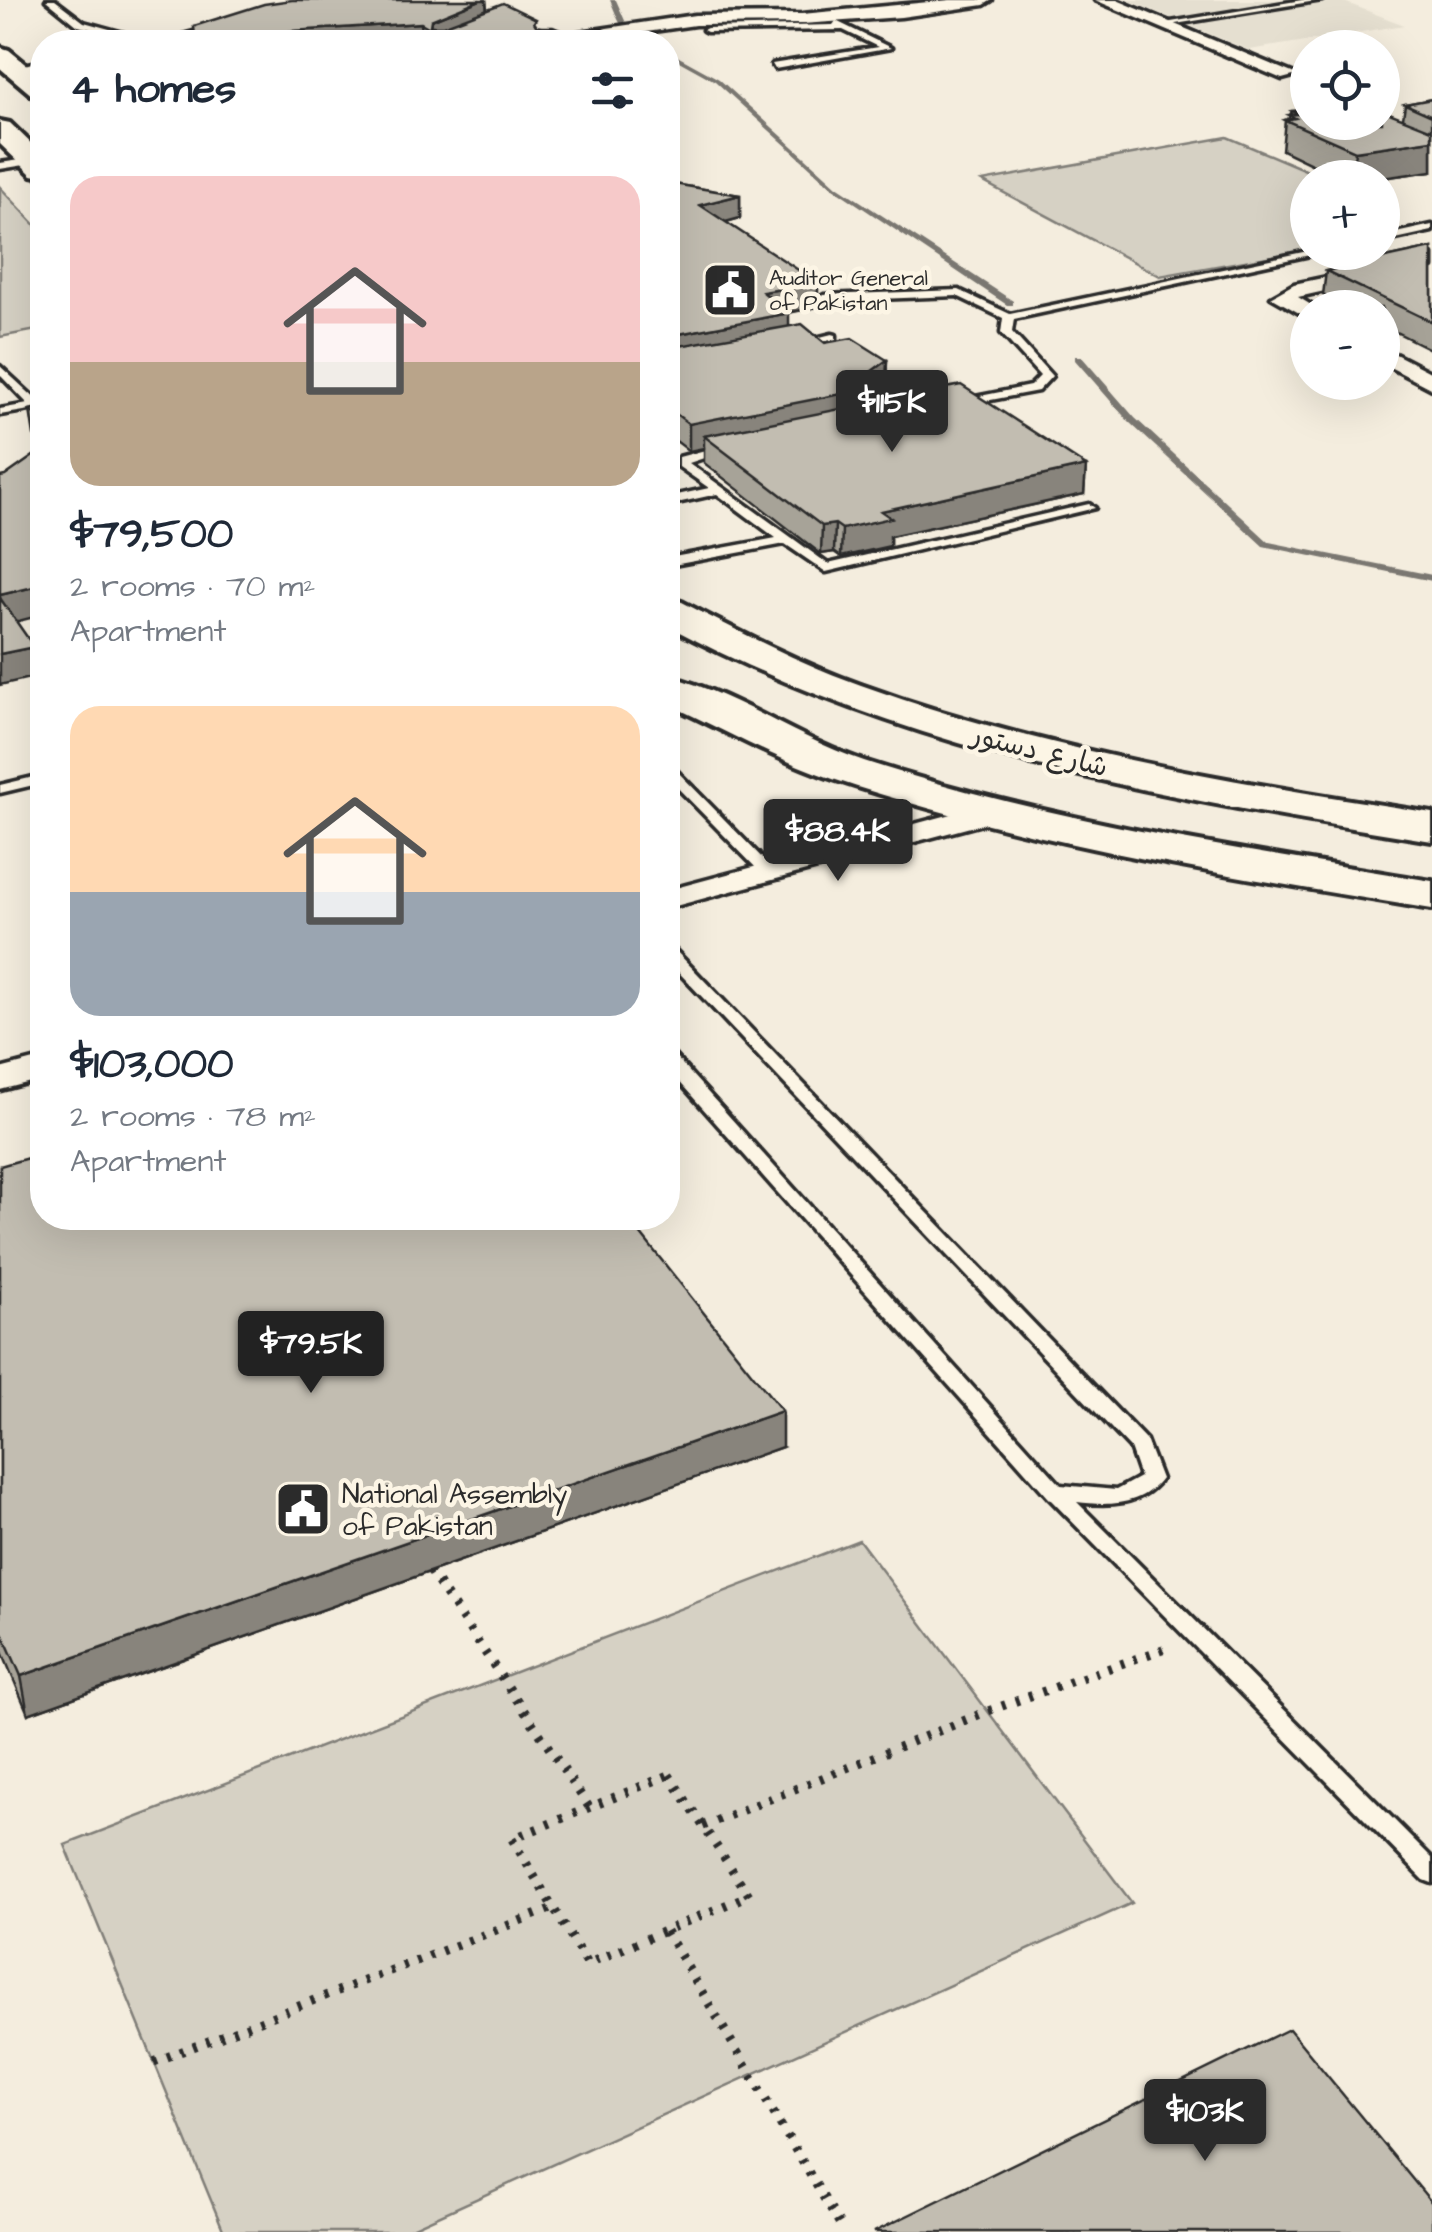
<!DOCTYPE html>
<html lang="en">
<head>
<meta charset="utf-8">
<style>
	body { margin:0; font-family:"Architects Daughter","Playpen Sans Arabic",sans-serif; background:#f2f2f3; color:#1f2937; height:100vh; display:flex; flex-direction:column; font-size:38px; white-space:nowrap }
	* { box-sizing:border-box; margin:0 }
	p { font-size:32px; color:#747a83 }
	.icon { flex:none; width:55px; height:55px; fill:none; stroke:currentColor; stroke-width:2; stroke-linecap:round; stroke-linejoin:round }
	.map { position:relative; flex:1; overflow:hidden }
	.side { position:absolute; left:30px; top:30px; width:650px; height:1200px; display:flex; flex-direction:column; background:#fff; border-radius:40px; box-shadow:0 10px 40px #0002 }
	.side>* { flex:none }
	.tools { position:absolute; left:1290px; top:30px; display:grid; gap:20px }
	.tools a { display:grid; place-items:center; width:110px; height:110px; border-radius:50%; background:#fff; box-shadow:0 10px 40px #0002; font-size:50px }
	.price { position:absolute; translate:-50% -85px; padding:0 22px; border-radius:10px; background:#2b2b2b; color:#fff; font-size:32px; line-height:65px; filter:drop-shadow(0 2px 5px #0008) }
	.price::after { content:''; position:absolute; left:50%; top:60px; width:30px; height:22px; margin-left:-15px; background:inherit; clip-path:polygon(0 0,100% 0,50% 100%) }
	.price.selected { background:#222; color:#fff }
	ul { padding:0; list-style:none }
	li { display:grid; align-content:center; gap:20px; height:530px; padding:0 40px }
	li span { display:grid; place-items:center; height:310px; border-radius:30px; color:#555 }
	li>.icon { margin-inline-start:auto }
	span .icon { width:180px; height:180px; fill:#fffc; stroke-width:1 }
	li b { font-size:42px }
	h2 { display:flex; justify-content:space-between; align-items:center; height:120px; padding:0 40px; font-size:42px }
	.map>svg:first-child { display:block }
</style>
</head>
<body>
<div class="map">
<svg width="1432" height="2232" viewBox="0 0 1432 2232">
	<rect width="100%" height="100%" fill="#f4edde"/>
	<filter id="ink" filterUnits="userSpaceOnUse"><feTurbulence type="fractalNoise" baseFrequency=".01" numOctaves="2"/><feDisplacementMap in="SourceGraphic" scale="20" xChannelSelector="R" yChannelSelector="G"/><feConvolveMatrix kernelMatrix="1 2 1 2 8 2 1 2 1" color-interpolation-filters="sRGB"/></filter>
	<g filter="url(#ink)">
		<path fill="#e5dfd0" d="M1128,0H1339L1404,25L1249,50Z"/>
		<path fill="#d6d1c4" stroke="#807e78" stroke-width="2.5" d="M1227,137L1322,177L1308,178L1307,250L1160,276L982,181Z
			M0,187L42,232V329L0,337Z
			M859,1540L1132,1903L403,2232H224L65,1845Z"/>
		<g fill="none" stroke-linecap="round" stroke-linejoin="round">
			<path fill="#7a7771" fill-rule="evenodd" d="M610,0H616L629,30L650,42C622,38 620,23 610,0Z
				M668,51L719,79L837,186L1013,301V305H1007L833,188L715,81L668,55Z
				M1075,356H1081L1135,418L1269,542L1432,575V581L1263,546L1129,422L1075,360Z"/>
			<g stroke="#2b2b2b" stroke-width="7">
				<path id="service" d="M46,0H55L84,22L153,41L145,42L78,26Z
					M1302,0H1322L1163,26L1159,24Z
					M836,21L891,48L775,69L772,64L878,47L843,30L707,32L703,30L707,28L833,25Z
					M214,26L217,30L169,42L165,40Z
					M42,61V67L15,71L11,68Z
					M34,158L39,161L37,163L0,169V163Z
					M1432,225V231L1382,242V236Z
					M1308,251L1324,252L1014,319L1012,332L1052,376L1038,391L959,406L953,403L955,401L1030,386L1040,376L1001,333L1003,318L957,296L824,301L819,298L824,295L959,290L1010,314Z
					M832,334L836,335V339L801,346L796,343Z
					M0,366L39,402H42V408L0,415V409L28,404L0,375Z
					M724,445L734,448L689,463L828,564L1089,504L1095,508L826,572L785,544L668,566V558L776,538L717,494L668,505V497L709,488L679,467V457Z
					M668,766L673,767L773,869L776,872L773,875H763L668,778Z
					M42,775V783L0,793V785Z
					M668,947L674,949L1146,1440L1161,1479C1141,1506 1108,1506 1077,1502L1432,1858V1883L1424,1880L1048,1497L668,1069V1054L674,1055L1061,1485L1116,1490L1140,1477L1130,1448L668,961Z"/>
			</g>
			<g stroke="#2b2b2b" stroke-width="7">
				<path id="minor" d="M950,0H992L984,5L901,17L802,24L695,25L577,42H538L546,37L695,15L802,14Z
					M1095,0H1117L1297,75L1282,79Z
					M1432,255V267L1298,297L1316,308H1308V318L1271,297L1294,284Z
					M1382,347L1432,373V389L1382,363Z
					M993,803L1004,806L1008,812L1004,818L668,908V890Z
					M42,1058V1079L0,1090V1069Z"/>
			</g>
			<g stroke="#2b2b2b" stroke-width="8">
				<path id="primary" d="M0,47L9,50L42,77V98L33,96L0,68Z
					M0,121L10,123L42,154V177L32,175L0,144Z
					M668,598L682,602C740,632 799,663 861,685C1046,752 1239,783 1432,813V841C1169,799 905,753 668,626Z
					M668,676C737,694 797,739 864,761C1049,821 1241,850 1432,881V909C1230,876 1028,844 833,779C777,760 722,729 668,704Z"/>
			</g>
			<path stroke="#2b2b2b" stroke-width="9" stroke-dasharray="4 10" stroke-linecap="butt" d="M430,1571L589,1807
				M669,1775L749,1895L587,1964L512,1839Z
				M703,1826L988,1711L1169,1647
				M666,1931L844,2232
				M154,2062L553,1908"/>
			<use href="#service" fill="#fcf5e5" fill-rule="evenodd"/>
			<use href="#minor" fill="#fcf5e5" fill-rule="evenodd"/>
			<use href="#primary" fill="#fcf5e5" fill-rule="evenodd"/>
		</g>
		<path fill="#a7a398" stroke="#2b2b2b" stroke-width="2.5" d="M486,0L487,9L536,26L570,34L627,42H195L194,26Z
			M1432,99V171L1382,178H1340L1282,150L1285,120L1288,119L1292,111L1403,118L1405,104Z
			M668,183L740,195V218L726,222L818,307L788,313L789,326L825,343L887,360L886,386L862,404L1086,466L1084,494L890,536V546L841,557L834,552L821,554L704,463V448L689,451L668,435Z
			M1432,248V350L1382,325V308H1348L1323,295L1326,271Z
			M42,407V445L34,436L30,410Z
			M0,1166L782,1447L28,1714L0,1647Z"/>
		<path fill="#88847c" stroke="#2b2b2b" stroke-width="2.5" d="M480,0H486L487,16L441,35L430,28L431,20Z
			M421,23L422,42H196L195,37Z
			M1432,140V171L1382,178H1352L1355,151Z
			M740,195V218L700,229V205Z
			M818,283V307L763,317V292Z
			M789,313V338L668,361V336Z
			M887,360L886,386L840,420L704,436V448L689,451V424Z
			M1086,466L1084,494L890,536V546L841,557L842,529L881,511Z
			M835,524L834,552L821,554L822,526Z
			M42,585V615L3,625L0,595Z
			M34,647L38,676L0,685V654Z
			M782,1411V1447L28,1714L21,1676Z"/>
		<path fill="#c2bdb1" stroke="#2b2b2b" stroke-width="2.5" d="M292,0H480L431,20L430,26H443L503,3L536,19L534,22L537,27H553L570,34L602,29L627,42H454L421,23L195,37L194,26L264,4Z
			M1432,99V116L1405,104Z
			M1308,109V122H1382V110L1432,130V140L1355,151L1285,120L1295,118L1289,115L1298,114L1292,111Z
			M668,183L740,195L700,205L818,283L763,292L789,313L668,336Z
			M1432,248V322L1326,271Z
			M802,324L825,343L852,338L887,360L841,394L689,424L668,408V348Z
			M961,385L1086,466L881,511L891,518L842,529L835,524L822,526L704,436Z
			M42,407V422L30,410Z
			M42,450V585L0,595V477L5,476Z
			M0,598L34,647L0,654Z
			M42,1154V1218H628L782,1411L21,1676L0,1628V1166Z
			M1289,2029L1432,2203V2232H874Z"/>
	</g>
	<defs>
		<g id="civic-square" transform="scale(2.875)"><rect x="-9" y="-9" width="18" height="18" rx="4" fill="#2b2b2b" stroke="#fcf5e5"/><path d="M-.6-6.5H3V-4.5H.6V-3L4-1V1h2V6H-6V1h2V-1L-.6-3ZM-1.2 2.5V6h2.4V2.5Z" fill="#fff"/></g>
	</defs>
	<g fill-rule="evenodd">
		<use href="#civic-square" x="730" y="290"/>
		<use href="#civic-square" x="303" y="1509"/>
	</g>
	<g text-anchor="middle" stroke-width="9" stroke-linejoin="round" paint-order="stroke">
		<g font-size="22" fill="#2b2b2b" stroke="#fcf5e5" text-anchor="start">
			<text x="769" y="285">Auditor General<tspan x="769" dy="25">of Pakistan</tspan></text>
		</g>
		<g font-size="28" fill="#2b2b2b" stroke="#fcf5e5">
			<text transform="translate(1040 750) rotate(14)" y="10">شارع دستور</text>
		</g>
		<g font-size="28" fill="#2b2b2b" stroke="#fcf5e5" text-anchor="start">
			<text x="342" y="1503">National Assembly<tspan x="342" dy="32">of Pakistan</tspan></text>
		</g>
	</g>
</svg>
<div class="tools">
<a><svg class="icon" aria-label="locate" viewBox="0 0 24 24"><circle cx="12" cy="12" r="6"/><path d="M12 2v4M12 18v4M2 12h4M18 12h4"/></svg></a>
<a>+</a>
<a>−</a>
</div>
<b class="price" style="left:892px;top:455px">$115K</b>
<b class="price" style="left:838px;top:884px">$88.4K</b>
<b class="price selected" style="left:311px;top:1396px">$79.5K</b>
<b class="price" style="left:1205px;top:2164px">$103K</b>
<section class="side">
<h2>4 homes<svg class="icon" aria-label="filters" viewBox="0 0 24 24"><path d="M4 7h16M4 17h16"/><circle cx="9" cy="7" r="2"/><circle cx="15" cy="17" r="2"/></svg></h2>
<ul>
<li><span style="background:linear-gradient(#f6c9c9 60%,#b9a48a 0)"><svg class="icon" aria-label="home" viewBox="0 0 24 24"><path d="M3 11l9-7 9 7M6 9v11h12V9"/></svg></span><div><b>$79,500</b><p>2 rooms · 70 m²</p><p>Apartment</p></div></li>
<li><span style="background:linear-gradient(#ffd9b3 60%,#9aa5b1 0)"><svg class="icon" aria-label="home" viewBox="0 0 24 24"><path d="M3 11l9-7 9 7M6 9v11h12V9"/></svg></span><div><b>$103,000</b><p>2 rooms · 78 m²</p><p>Apartment</p></div></li>
</ul>
</section>
</div>
</body>
</html>
